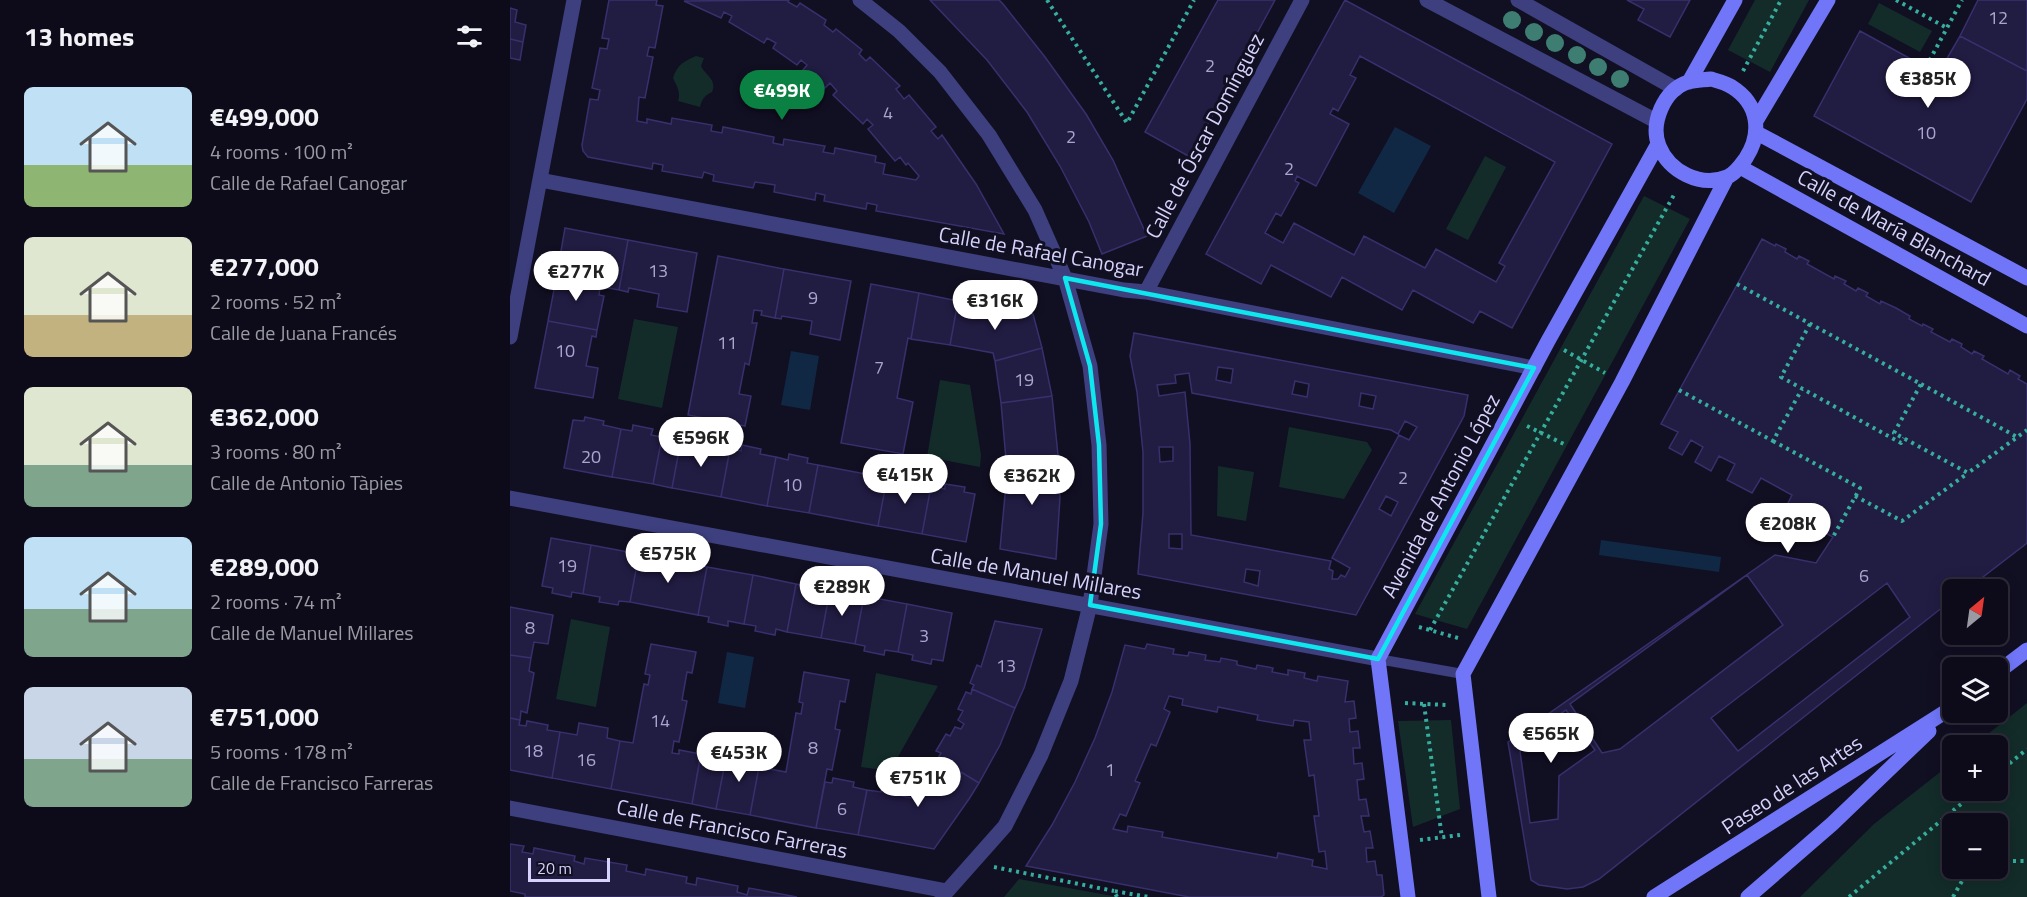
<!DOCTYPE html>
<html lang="en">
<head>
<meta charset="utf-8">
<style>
	body { margin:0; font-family:"Titillium Web",sans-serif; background:#1b1927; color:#f1f3f6; height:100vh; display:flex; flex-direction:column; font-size:22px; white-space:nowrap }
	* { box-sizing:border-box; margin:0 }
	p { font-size:20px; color:#9a9ba2 }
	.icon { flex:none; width:33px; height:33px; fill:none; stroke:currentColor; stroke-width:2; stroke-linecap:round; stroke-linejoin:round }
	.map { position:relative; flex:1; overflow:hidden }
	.side { display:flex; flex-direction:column; background:#0d0b1a; width:510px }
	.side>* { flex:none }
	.needle { width:39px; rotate:29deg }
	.fabs { position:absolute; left:1432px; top:579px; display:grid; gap:12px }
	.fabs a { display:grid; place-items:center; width:66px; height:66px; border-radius:9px; background:#0d0b1a; box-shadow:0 3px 15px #0003,0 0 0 2px #2d2b39; font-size:30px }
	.scale { position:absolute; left:18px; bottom:15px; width:82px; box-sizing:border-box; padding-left:6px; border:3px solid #d5d3fc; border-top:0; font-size:16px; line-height:21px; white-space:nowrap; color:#d5d3fc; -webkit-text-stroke:4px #110f22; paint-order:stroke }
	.price { position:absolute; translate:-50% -51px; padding:0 14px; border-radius:21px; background:#fff; color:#222; font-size:20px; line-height:39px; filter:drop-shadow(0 2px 3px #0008) }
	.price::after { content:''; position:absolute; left:50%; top:36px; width:18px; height:14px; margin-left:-9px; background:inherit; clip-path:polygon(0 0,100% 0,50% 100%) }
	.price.current { background:#0b8043; color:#fff }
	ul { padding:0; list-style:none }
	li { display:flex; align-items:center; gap:18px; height:150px; padding:0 24px }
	li span { display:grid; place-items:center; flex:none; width:168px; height:120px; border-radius:9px; color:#555 }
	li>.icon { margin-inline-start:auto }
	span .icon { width:72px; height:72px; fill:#fffc; stroke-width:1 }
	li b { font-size:26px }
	h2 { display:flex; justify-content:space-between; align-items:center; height:72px; padding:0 24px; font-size:26px }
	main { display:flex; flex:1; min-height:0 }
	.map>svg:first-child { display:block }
</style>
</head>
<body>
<main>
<section class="side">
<h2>13 homes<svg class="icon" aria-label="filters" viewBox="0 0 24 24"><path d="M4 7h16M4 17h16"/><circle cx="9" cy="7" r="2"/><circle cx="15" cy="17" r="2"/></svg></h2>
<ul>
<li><span style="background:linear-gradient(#bfe0f5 65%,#8fb573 0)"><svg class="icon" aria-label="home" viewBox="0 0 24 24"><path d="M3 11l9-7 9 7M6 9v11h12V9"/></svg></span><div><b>€499,000</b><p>4 rooms · 100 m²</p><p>Calle de Rafael Canogar</p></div></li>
<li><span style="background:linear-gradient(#dfe7d0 65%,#c2b280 0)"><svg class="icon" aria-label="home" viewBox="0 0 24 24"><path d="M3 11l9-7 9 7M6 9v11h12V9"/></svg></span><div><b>€277,000</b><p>2 rooms · 52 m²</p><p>Calle de Juana Francés</p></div></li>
<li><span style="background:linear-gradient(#dfe7d0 65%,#7fa58c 0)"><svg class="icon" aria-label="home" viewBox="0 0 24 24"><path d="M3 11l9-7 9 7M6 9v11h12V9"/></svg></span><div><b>€362,000</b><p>3 rooms · 80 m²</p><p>Calle de Antonio Tàpies</p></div></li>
<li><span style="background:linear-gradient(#bfe0f5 60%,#7fa58c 0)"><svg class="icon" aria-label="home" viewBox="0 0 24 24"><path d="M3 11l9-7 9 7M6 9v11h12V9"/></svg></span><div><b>€289,000</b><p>2 rooms · 74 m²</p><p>Calle de Manuel Millares</p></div></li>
<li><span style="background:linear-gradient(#c9d6e8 60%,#7fa58c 0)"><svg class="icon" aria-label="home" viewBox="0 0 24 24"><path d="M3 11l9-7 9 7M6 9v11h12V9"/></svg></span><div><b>€751,000</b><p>5 rooms · 178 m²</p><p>Calle de Francisco Farreras</p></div></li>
</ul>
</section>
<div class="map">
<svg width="1517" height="897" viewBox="0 0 1517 897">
	<rect width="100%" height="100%" fill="#110f22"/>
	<path fill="#132c29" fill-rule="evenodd" d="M1245,0H1299L1260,72L1218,50Z
		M1369,3L1422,31L1410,52L1358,24Z
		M186,56L194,58L191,66C196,76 207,79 202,92C195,95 192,99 190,107L168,101C171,92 167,87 163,78C168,64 173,62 186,56Z
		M975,156L996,167L958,240L936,229Z
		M1134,196L1180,219L957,629L905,614Z
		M124,319L168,327L152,408L108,399Z
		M430,380L460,385L471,455L470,467L417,457Z
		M779,427L857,442L862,450L834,499L769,487Z
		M708,466L744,472L736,521L707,516Z
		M61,619L100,627L86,707L46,699Z
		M366,673L428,686L380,771L351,767Z
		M1517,703V897H1290L1364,824L1443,762V790H1488V746L1464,745ZM1443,824H1488V868H1443Z
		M941,720L950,809L903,827L888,721Z
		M509,879L608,897H494Z"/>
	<path fill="#112845" d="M885,127L921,146L884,213L848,193Z
		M281,351L309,356L300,410L271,405Z
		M1091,540L1211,557L1209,572L1089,555Z
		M217,652L244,657L235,708L208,703Z"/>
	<path fill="#211c42" stroke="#38306d" stroke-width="1.5" fill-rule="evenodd" d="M99,0H147L146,5L153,6L145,48L139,47L137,56L143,57L135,98L129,97L127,121L137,123V119L161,124L162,118L202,125L201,131L212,133L213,127L264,137L263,143L273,145L274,139L315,146L313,152L324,154L325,148L366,156L365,162L375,164L373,174L406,180L409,176L398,163L396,165L390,157L385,161L358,129L363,125L357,119L353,124L323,95L327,91L320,83L315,88L293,70L297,65L291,60L287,65L263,48L266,43L257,38L254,43L219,22L222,16L214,12L211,18L174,1L279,0L278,2L287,7L290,3L316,20L314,25L323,32L326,29L352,50L349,54L356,61L360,57L390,86L386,89L394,99L399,95L426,127L421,131L428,139L432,135L466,184L494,234L366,211L367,205L357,203L356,209L314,201L315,195L306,193L305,200L264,192L265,185L245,182L243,188L203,181L204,175L194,172L192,178L152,171L153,165L143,163L142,169L78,157L73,151L72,145L80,99L88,100L90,90L82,88L90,48L97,49L99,39L92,38Z
		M420,0H489L493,4L535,57L576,114L603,160L637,236L592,254L579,222L550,166L517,112L477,60Z
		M708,0H765L680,157L635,132Z
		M835,0L1102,144L1002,328L970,311L963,323L903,290L892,310L832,277L821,297L761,265L751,284L696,254ZM850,56L1045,162L989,263L995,266L986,282L926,249L915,268L854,236L844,255L784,223L773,243L755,233L766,213L771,216L789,183L785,181L787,176L806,186L839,124L820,114L823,108L828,111L846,78L840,75Z
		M1117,0H1180L1160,37L1128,20L1134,9Z
		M1468,0H1517V71L1450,36Z
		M0,8L7,10L5,22L16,25L13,42L0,39Z
		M1350,31L1428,74L1450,36L1517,71V99L1461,202L1304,116Z
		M0,39L13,42L10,60L0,58Z
		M55,228L118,240L109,290L98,288L99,284L47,274Z
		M1252,239L1265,246L1266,244L1276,249L1275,252L1287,259L1289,256L1299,261L1297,264L1324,279L1325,276L1336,281L1334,284L1346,291L1348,288L1358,293L1356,296L1370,304L1371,301L1386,308L1400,316L1399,319L1412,326L1413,324L1423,329L1421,332L1440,342L1442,339L1452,344L1451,347L1462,354L1464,351L1474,356L1472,359L1498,374L1500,370L1510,376L1508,379L1517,384V543L1456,590H1443V599L1089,879L1073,887L1057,889L1029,885L1021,880L998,742L1265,555L1306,563L1323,537L1274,511L1282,495L1251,478L1242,493L1217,480L1225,464L1209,456L1201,471L1185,462L1193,447L1181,440L1172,455L1159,448L1168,432L1151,424Z
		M118,240L187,253L177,312L147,307L149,294L119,288L118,292L109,290Z
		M208,256L274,269L265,318L251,315L252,311L244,310L242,323H247L239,365L235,363L229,394L241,396L235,426L178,415Z
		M274,269L341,281L330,340L300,334L302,321L272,316L271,319L265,318Z
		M47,274L91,282L89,295L94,296L87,330L38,321Z
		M361,284L409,293L401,339L398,338L387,398L403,402L393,454L331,443Z
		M409,293L448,301L440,345L401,339Z
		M448,301L523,314L532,348L485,361L483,353L440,345Z
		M38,321L87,330L86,337L82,336L76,366L88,368L83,398L25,388Z
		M624,333L958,395L954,416L846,615L628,574L633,513V452L627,392L620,356ZM708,367L723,369L721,383L706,380ZM679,373L682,393L881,430L888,434L895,421L907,427L899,440L889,435L822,558L840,568L835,577L831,575L828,579H822L823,571L819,569L821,561L681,535L680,444L675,392L649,396L647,385L666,383L665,375ZM785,381L799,384L797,397L782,394ZM851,393L866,396L863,409L849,406ZM649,447H663V461L650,462ZM876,496L888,502L881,516L869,509ZM659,534H672V549L659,548ZM736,569L750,571L748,586L734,582Z
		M532,348L542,396L491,403L485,361Z
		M542,396L548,455L496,459L491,403Z
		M75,417L94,421L93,425L111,429L102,477L54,468L63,420L74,421Z
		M123,425L143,429L141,435L152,437L143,484L102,477L111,429L122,431Z
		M152,437L171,440L162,488L143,484Z
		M171,440L220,449L211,497L162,488Z
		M232,445L251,449L250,454L266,457L257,506L211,497L220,449L231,451Z
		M279,454L298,458L297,463L308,465L299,513L257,506L266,457L278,460Z
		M548,455L550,497L546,559L490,549L495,495L496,459Z
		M308,465L377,478L368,526L299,513Z
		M388,475L408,479L407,484L421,486L412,534L368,526L377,478L387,480Z
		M435,484L455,487L454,492L465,494L456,542L412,534L421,486L435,489Z
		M41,538L81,545L73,594L62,592L61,597L42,593L43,588L32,586Z
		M81,545L129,554L120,602L109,601L108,605L89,602L90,597L73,594Z
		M129,554L197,567L188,615L120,602Z
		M197,567L243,575L234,624L218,621V626L198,622L199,617L188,615Z
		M243,575L286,584L277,632L266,629L265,635L245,631L246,626L234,624Z
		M1237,575L1273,625L1110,749L1092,753L1060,704Z
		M1377,583L1400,617L1228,751L1201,718Z
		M286,584L320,590L311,638L277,632Z
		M320,590L354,596L345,644L311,638Z
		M354,596L397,604L388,652L375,650L374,655L354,651L355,646L345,644Z
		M397,604L442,613L433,661L422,659L421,664L402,660L403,655L388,652Z
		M0,607L43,615L38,644L24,642L21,658L0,655Z
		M485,621L532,629L514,688L505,708L462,689L464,685L460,683L467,665L471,667Z
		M141,644L186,652L182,673L177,672L172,700L177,701L169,742L164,741L162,753L169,754V750L191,754L182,804L101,789L110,741L123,743L134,684L138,685L140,675L135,674Z
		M637,644L664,649L663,654L678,656L679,652L696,655L695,660L710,662L711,658L727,661V665L746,669L747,665L763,668L762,672L778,675V670L795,673L794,678L807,681L808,676L838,681L835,702L844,701L846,718L839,719L840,732L848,731L850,748H843L844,764L852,763L854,779L847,780L849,800L856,799L859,816H851L854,832L860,831L863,848H856L857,862L865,861L867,875H872L874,895L871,897H679L516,866L542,825L565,782L585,738L602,692L615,645L635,649ZM659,696L673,699L672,705L707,712L708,707L748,715L747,720L783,726L784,720L799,722L801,740H794L799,776L804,775L809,816H804L809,852L815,851L817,869L802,866L803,860L768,853L767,858L652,837L653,832L618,826L617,832L603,829L610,814L616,816L630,783L625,781L641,744L646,746L660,712L654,709Z
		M0,655L21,658L19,671L24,673L17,713L11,711L10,720L0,718Z
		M294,672L339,680L335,702L330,701L325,729L330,730L322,770L317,769L306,828L240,815L249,767L276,772L286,713L291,714L293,703L289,702Z
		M462,689L505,708L490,745L469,783L428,758L431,753L426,751L436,734L440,736L445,727L451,729L454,724L448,720L453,711L448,709L456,692L461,694Z
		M1056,710L1085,750L1049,776L1048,819L1020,823L1009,744Z
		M0,718L10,720L9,725L16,726L17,721L38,725L37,730L50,732L42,778L0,770Z
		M69,723L98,728L97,738L110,741L101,789L42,778L50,732L67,735Z
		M222,751L251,756L240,815L206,809L215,763L220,764Z
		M190,758L215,763L206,809L182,804Z
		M428,758L469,783L459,799L424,849L348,835L357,790L371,792L372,787L393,791L392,796L401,798L414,780L410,777L421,760L425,762Z
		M323,778L344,782L343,787L357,790L348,835L306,828L315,782L322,783Z
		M0,844L14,846L12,852L23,854L24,848L65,856L64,861L74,864L75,858L117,865L116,871L135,875L136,869L177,877L176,883L186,885L187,878L228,886L227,892L237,895L239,888L287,897H15V894L0,891Z"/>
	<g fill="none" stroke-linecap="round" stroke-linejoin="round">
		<path stroke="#36ae9e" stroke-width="4" stroke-dasharray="3 4.5" stroke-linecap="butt" d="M537,0L617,123L684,0
			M1386,0L1437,28
			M1416,67L1452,0
			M1233,71L1271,0
			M1227,284L1411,384L1384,433L1458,473L1517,430
			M1300,324L1271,377L1391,443L1394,438
			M1054,350L1095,373
			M1411,384L1507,437
			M1169,390L1263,441L1292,389
			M1017,426L1056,445
			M1263,441L1350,488L1323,537
			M1345,496L1392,521L1458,473
			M909,627L948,638
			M920,630L1165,193
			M895,703L936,705
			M914,704L932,838
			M1488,773L1517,749
			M910,840L950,835
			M1488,861H1517
			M484,867L604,891
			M607,897L604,891L639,897
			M1339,897L1468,790
			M1443,897L1452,881L1472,868"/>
		<path stroke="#3d3f7f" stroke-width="10" d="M868,659L953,674"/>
		<path stroke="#3d3f7f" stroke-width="15" d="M350,0L389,31L430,72L479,135L525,210L555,278L580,366L589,445L591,524L580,605L561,681L531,755L495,826L432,897
			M917,0L1146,121
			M1008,0L1166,89
			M30,180L614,290L636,292L1024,368
			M636,292L792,0
			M0,337L64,0
			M0,498L868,659
			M0,808L437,891"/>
		<path stroke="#7076f7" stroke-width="15" d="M1201,79C1208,81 1216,83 1222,87C1249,104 1252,133 1236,158C1231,165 1225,174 1217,177C1190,188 1159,171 1149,146C1140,123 1154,90 1178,82C1185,80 1194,80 1201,79Z
			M1179,82L1225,0
			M1246,121L1318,0
			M1247,133L1517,278
			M1230,167L1517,326
			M1488,672L1517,650
			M898,897L868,659L1038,341L1148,144
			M979,897L953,674L1112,382L1217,177
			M1144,897L1443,707
			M1238,897L1322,824L1419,731"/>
	</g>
	<g fill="#3e7e72">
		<circle cx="1002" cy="20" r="9"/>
		<circle cx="1024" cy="32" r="9"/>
		<circle cx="1045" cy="43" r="9"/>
		<circle cx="1067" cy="55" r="9"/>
		<circle cx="1088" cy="67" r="9"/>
		<circle cx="1110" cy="79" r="9"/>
	</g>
	<path fill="none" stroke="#0ee7ee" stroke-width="4.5" stroke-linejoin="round" d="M555,278L1024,368L868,659L580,605L591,524L589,445L580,366Z"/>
	<g text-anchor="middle" stroke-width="6" stroke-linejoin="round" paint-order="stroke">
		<g font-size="18" fill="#a8a5ce">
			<text x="1488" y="24">12</text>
			<text x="700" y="72">2</text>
			<text x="378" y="119">4</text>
			<text x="1416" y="139">10</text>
			<text x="561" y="143">2</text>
			<text x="779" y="175">2</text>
			<text x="148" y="277">13</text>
			<text x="303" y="304">9</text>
			<text x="217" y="349">11</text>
			<text x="55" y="357">10</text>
			<text x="369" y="374">7</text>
			<text x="514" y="386">19</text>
			<text x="81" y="463">20</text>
			<text x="893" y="484">2</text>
			<text x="282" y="491">10</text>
			<text x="57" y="572">19</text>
			<text x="1354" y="582">6</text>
			<text x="20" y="634">8</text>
			<text x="414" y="642">3</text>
			<text x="496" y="672">13</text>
			<text x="150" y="727">14</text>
			<text x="303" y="754">8</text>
			<text x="23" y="757">18</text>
			<text x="76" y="766">16</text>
			<text x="600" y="776">1</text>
			<text x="332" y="815">6</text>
		</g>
		<g font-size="21" fill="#d5d3fc" stroke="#110f22">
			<text transform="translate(695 136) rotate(-62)" y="7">Calle de Óscar Domínguez</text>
			<text transform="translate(1384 228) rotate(29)" y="7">Calle de María Blanchard</text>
			<text transform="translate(531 252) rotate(10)" y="7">Calle de Rafael Canogar</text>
			<text transform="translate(931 496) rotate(-62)" y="7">Avenida de Antonio López</text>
			<text transform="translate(526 574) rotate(10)" y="7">Calle de Manuel Millares</text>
			<text transform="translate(1282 785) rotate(-33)" y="7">Paseo de las Artes</text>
			<text transform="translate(222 829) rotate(11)" y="7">Calle de Francisco Farreras</text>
		</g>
	</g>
</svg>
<div class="fabs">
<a><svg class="needle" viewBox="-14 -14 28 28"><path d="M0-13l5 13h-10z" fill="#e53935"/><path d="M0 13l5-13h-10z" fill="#9a9ba2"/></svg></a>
<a><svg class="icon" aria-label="layers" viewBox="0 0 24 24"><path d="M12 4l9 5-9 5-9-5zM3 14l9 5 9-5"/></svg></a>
<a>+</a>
<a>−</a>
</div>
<div class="scale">20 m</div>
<b class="price" style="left:1418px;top:109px">€385K</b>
<b class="price current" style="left:272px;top:121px">€499K</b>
<b class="price" style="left:66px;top:302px">€277K</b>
<b class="price" style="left:485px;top:331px">€316K</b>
<b class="price" style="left:191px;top:468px">€596K</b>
<b class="price" style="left:395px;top:505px">€415K</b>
<b class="price" style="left:522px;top:506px">€362K</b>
<b class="price" style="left:1278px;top:554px">€208K</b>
<b class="price" style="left:158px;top:584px">€575K</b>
<b class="price" style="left:332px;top:617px">€289K</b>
<b class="price" style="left:1041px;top:764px">€565K</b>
<b class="price" style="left:229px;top:783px">€453K</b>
<b class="price" style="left:408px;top:808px">€751K</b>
</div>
</main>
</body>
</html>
